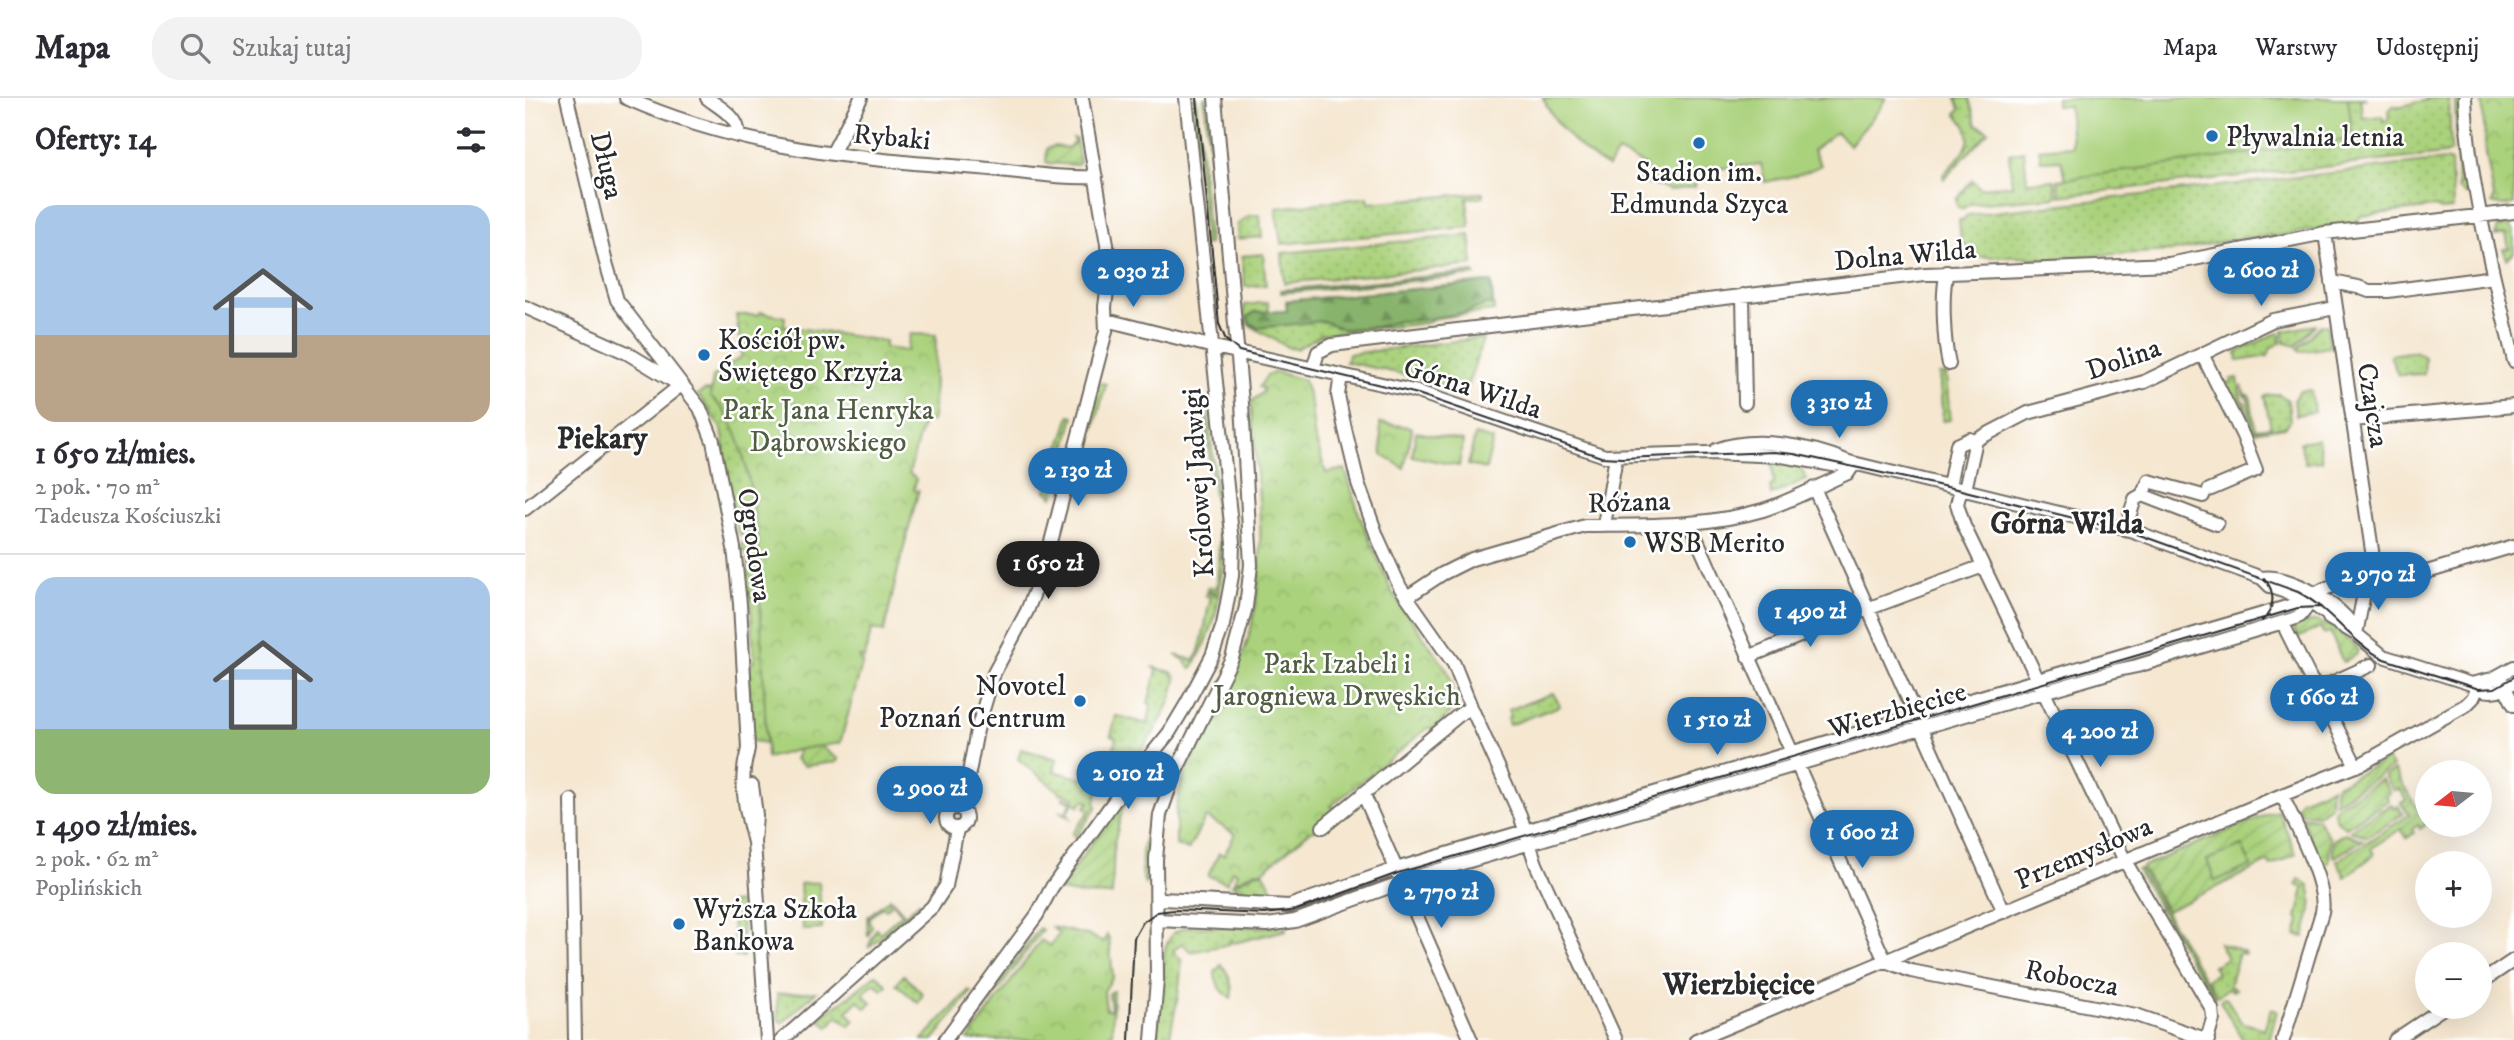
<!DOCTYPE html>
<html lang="pl">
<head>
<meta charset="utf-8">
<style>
	body { margin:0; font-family:"IM FELL DW Pica",serif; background:#f2f2f3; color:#2b2b33; height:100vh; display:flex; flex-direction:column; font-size:26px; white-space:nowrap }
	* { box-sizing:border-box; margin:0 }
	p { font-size:23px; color:#7c7c81 }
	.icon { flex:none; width:38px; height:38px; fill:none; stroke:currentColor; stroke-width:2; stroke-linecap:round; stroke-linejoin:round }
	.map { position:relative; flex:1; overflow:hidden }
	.details { display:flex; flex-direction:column; background:#fff; width:525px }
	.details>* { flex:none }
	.needle { width:46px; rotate:254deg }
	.tools { position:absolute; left:1890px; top:662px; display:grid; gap:14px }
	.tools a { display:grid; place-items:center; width:77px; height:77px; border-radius:50%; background:#fff; box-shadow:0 7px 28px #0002; font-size:35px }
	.price { position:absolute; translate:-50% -60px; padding:0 16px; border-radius:24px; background:#1f6fb2; color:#fff; font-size:23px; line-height:46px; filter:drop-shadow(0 2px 4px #0008) }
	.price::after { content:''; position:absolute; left:50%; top:42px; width:21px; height:16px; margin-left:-10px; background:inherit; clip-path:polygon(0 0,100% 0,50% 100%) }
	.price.on { background:#222; color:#fff }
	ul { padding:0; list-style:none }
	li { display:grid; align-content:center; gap:14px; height:371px; padding:0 35px }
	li+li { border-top:2px solid #e1e1e2 }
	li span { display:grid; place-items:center; height:217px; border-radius:21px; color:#555 }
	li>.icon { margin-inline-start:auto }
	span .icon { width:126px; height:126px; fill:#fffc; stroke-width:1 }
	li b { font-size:30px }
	h2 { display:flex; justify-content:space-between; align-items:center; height:84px; padding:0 35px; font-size:30px }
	header { display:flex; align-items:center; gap:42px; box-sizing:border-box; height:98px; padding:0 35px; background:#fff; border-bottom:2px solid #e1e1e2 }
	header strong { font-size:33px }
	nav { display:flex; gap:38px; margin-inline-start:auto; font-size:24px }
	.search { width:490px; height:63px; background:#f2f2f3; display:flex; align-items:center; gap:18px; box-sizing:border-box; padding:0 24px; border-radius:28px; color:#7c7c81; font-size:26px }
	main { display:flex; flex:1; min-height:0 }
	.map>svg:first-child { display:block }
</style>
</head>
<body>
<header>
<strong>Mapa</strong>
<div class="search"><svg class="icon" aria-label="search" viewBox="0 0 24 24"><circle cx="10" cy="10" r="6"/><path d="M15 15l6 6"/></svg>Szukaj tutaj</div>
<nav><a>Mapa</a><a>Warstwy</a><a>Udostępnij</a></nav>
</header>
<main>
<section class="details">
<h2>Oferty: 14<svg class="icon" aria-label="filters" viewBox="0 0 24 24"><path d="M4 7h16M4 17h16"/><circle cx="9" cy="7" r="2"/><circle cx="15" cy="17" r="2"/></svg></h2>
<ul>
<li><span style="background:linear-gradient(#a9c7e8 60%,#b9a48a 0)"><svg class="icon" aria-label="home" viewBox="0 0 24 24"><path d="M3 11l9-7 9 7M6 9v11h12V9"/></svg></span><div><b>1 650 zł/mies.</b><p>2 pok. · 70 m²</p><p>Tadeusza Kościuszki</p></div></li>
<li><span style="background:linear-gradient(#a9c7e8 70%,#8fb573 0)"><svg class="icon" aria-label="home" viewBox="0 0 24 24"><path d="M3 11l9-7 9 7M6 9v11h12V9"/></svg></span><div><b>1 490 zł/mies.</b><p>2 pok. · 62 m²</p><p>Poplińskich</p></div></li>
</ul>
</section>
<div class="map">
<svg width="1989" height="942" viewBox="0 0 1989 942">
	<defs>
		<pattern id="grass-dots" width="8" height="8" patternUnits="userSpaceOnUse" patternTransform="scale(1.75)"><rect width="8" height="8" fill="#aad17c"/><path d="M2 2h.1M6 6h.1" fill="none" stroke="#92b46b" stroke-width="1.8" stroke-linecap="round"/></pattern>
		<pattern id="forest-firs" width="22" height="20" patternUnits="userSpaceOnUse" patternTransform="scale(1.75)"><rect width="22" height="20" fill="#87b36c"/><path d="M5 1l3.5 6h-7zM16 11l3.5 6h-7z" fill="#6f9259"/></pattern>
		<pattern id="park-crowns" width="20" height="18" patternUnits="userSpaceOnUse" patternTransform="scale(1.75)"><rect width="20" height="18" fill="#aad17c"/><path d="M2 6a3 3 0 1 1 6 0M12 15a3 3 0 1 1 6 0" fill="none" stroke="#92b46b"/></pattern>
		<pattern id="garden-furrows" width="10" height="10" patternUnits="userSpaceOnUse" patternTransform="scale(1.75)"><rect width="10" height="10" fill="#aad17c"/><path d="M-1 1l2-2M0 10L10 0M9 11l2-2" fill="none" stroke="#92b46b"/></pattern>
	</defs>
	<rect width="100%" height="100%" fill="#fff"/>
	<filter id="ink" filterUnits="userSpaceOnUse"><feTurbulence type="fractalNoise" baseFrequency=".0143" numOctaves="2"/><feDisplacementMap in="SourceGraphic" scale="14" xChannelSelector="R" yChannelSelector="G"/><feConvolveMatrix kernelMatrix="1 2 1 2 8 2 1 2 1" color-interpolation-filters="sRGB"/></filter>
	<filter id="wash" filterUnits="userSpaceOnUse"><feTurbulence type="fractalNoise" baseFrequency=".00686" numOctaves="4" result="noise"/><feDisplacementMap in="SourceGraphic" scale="28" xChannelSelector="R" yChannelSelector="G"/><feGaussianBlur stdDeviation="1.57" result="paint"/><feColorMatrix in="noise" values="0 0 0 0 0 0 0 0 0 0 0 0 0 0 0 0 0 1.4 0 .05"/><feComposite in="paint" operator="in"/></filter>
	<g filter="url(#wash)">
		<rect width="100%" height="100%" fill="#f5e7d0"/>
		<path fill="url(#grass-dots)" stroke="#6a7e54" stroke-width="2" d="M668,0H671L684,146L680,147Z
			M679,0H682L692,113L698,145L693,144Z
			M1431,0H1444L1451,26L1464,33L1419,81L1418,77C1436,56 1458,42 1431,16L1435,11Z
			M1674,0H1842L1835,1L1838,20L1857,18L1858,23L1863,22L1864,13L1868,8H1877L1902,2L1901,0H1924L1926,53L1919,56L1534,98L1533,82L1541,81L1537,68Z
			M1930,0L1934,2L1936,47L1943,92V96H1941L1933,91Z
			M1499,53L1502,84L1530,82L1531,99L1445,106L1437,111L1432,108L1431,101L1447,82L1455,90L1487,87L1484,56Z
			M1920,62L1926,64L1928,111L1915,112L1910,109L1836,118L1831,125L1746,139L1745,137L1728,141L1723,139L1649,153L1537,159L1533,162L1493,159H1454L1436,144L1434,122H1437L1443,117Z
			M953,95H958V99L942,100L945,129L756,146L751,110L843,99L844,105Z
			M735,117L737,139L713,141L712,127L724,118Z
			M1982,126L1989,133V154L1982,161L1978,151L1984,150L1981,136L1970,138L1973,129Z
			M945,137L948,167L759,185L757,155Z
			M738,156L741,187L720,189L717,158Z
			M963,184H966L969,213L913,220L902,225L798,236L771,251L764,250L721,225L719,207L743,204L744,215L762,213L761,203Z
			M1790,227L1771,248L1759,244L1758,233Z
			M1796,227H1802L1805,249L1775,254L1773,250Z
			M1754,234L1756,244L1746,250L1743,258L1713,263L1712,254Z
			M956,240L958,241L940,296L908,285L906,282L905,284L882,277L821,264L824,256Z
			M1890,253L1900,259L1899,276L1873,277L1865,257Z
			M1713,280L1716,301L1720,305L1724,332L1698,285L1707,284L1706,281Z
			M1717,287L1720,297H1724L1726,301L1730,331L1746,329L1739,298L1753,296L1763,302L1765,322L1760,329L1727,334L1723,301L1719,297Z
			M180,292L188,293L232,324L241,645L227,643L223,570L229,562L225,495L219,499L217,479L224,477L222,453H215L217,446L227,437L225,434L216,437L212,433L201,375L203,374L197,348L200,350L197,332L173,296Z
			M1786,292L1789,314L1771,317L1769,302L1775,293Z
			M545,317L549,318L528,399L521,393Z
			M1793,341L1797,363L1780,365L1775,344Z
			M1247,365L1274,367L1282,381L1246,397L1245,388L1249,387Z
			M681,494L694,498C690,525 681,549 666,571L658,561L650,557L670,562C681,538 679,523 686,499L681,498Z
			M627,569L646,574L651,579C649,612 614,658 592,682L582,678L591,640L586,638L591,618L623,626L626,606L623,605L632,572Z
			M1028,595L1035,608L984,627L982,621L985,619L983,612Z
			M496,651L532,661L529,673L558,681L561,672L579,677L570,704L572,708L551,739L547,736L565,712L560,709L564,704L559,702L554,708L550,704L542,714L545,720L534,713L541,714L547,704L538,701V699L549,702L550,699L536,695L493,661Z
			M641,683L620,787C610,753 625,712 641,683Z
			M1615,771L1690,899L1688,901L1612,772Z
			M732,774L739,775L751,798C773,798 775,786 791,786L796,791C753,806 748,801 707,787Z
			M1774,781L1784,787C1790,805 1784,821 1779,839L1771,837L1775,822L1772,820L1779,790L1772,787Z
			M365,800L380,817L394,804L396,806L343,850L351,831L355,835L377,816L365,801L363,803L366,807L361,812L357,809L343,821L347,828L343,839L342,819Z
			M660,829H760L761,832L709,845L706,841L705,846L666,854L657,845L648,853L657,863L653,898L644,942H632L640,849L648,835Z
			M514,830L517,832L446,930L442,932L448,921Z
			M1694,845L1719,854L1720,856L1714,855L1704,888L1711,891L1708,893L1703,891L1692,898L1682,881L1692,875L1688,868L1702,860Z
			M696,867C704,873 709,891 706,900C697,894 690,885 690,874Z
			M351,876L362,887L357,892L349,885L338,896L347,905L341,910L333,902L322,914L330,922L324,928L313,918L303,929L294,921C313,905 333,893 351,876Z
			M379,877L398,896L393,905L371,886Z
			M444,892L446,894L408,942H397Z
			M291,894L257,925L253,921L252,896Z
			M1699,900L1702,901L1716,924L1739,931L1746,911L1752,913L1744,942H1718L1695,903Z"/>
		<path fill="url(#forest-firs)" stroke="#596f4c" stroke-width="2" d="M949,174L950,177L756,195V192Z
			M966,184L968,207H960L942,214L898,222L873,223L851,229L818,231L798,223L733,230L725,225L723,219L729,214L762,213L761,203Z"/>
		<path fill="url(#park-crowns)" stroke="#6a7e54" stroke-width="2" d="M1957,0H1989V106L1977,108L1967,105L1969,99L1961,56Z
			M235,214L260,219L259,228L360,243V250L382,253L385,236L411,237L409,313L407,323L398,325L384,375L391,381L389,392L392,394L394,391L373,472L359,534L347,531L339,560L334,559V562L338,563L315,645L268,653L242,660L232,433C226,395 219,322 185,299L188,279L217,258L211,217H234Z
			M751,274L779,282L786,307L789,336L801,375L820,371L835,419L868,496L922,572L927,586L926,613L911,630H903L806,708L812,711L794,726L792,731L784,734L738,773H731L708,785L712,775L707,772L702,785L683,778L694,755L699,757L710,736L681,719L663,752L651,747V713L657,683L687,624L695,621L702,608L697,604C752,505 734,411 726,304L737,295L738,290L734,289L742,277Z
			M855,325L885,329L887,332L879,370L857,357Z
			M527,829L565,838L578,844L582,837L584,840L588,879L579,893L581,912H586L584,895L588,893L587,942H443L516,842L525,848L534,836Z"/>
		<path fill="url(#garden-furrows)" stroke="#6a7e54" stroke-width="2" d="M548,40L551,41L555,64L551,67L521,65L522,50L530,48L542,50L549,45Z
			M1414,276H1421L1425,322L1418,323Z
			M577,285L581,286L565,346L559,342L574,286Z
			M683,314L697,441V474L694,495L682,492L683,489L692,490L694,442L681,327Z
			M1791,523L1809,530L1831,548L1833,552L1831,557L1818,564L1805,534L1799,536L1795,529L1773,540L1768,531L1770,527Z
			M295,648L313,661L312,664L279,668L270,661L275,651Z
			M1862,661L1867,669L1810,705V688Z
			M1869,672L1902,726L1895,731L1893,727L1887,731L1889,735L1882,740L1876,731L1846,750L1849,757L1820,779L1812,763L1884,717L1876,705L1881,702L1873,690L1868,693L1859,678Z
			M1856,681L1865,695L1861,698L1864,702L1821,729C1812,725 1809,720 1809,710Z
			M1806,689L1805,708L1792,717L1775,714L1772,708L1775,702Z
			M601,697L589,746L587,797L551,796L536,793L535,790Z
			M1866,706L1869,710L1873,708L1878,716L1842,739L1825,732Z
			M1753,712L1771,756L1746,768L1743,764L1642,813L1617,770L1618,768Z
			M1776,718L1793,721L1805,740L1804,764L1797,768Z
			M1820,735L1838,742L1810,759L1808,756V742Z
			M215,804L218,859H210L206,805Z"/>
		<path fill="#aad17c" stroke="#6a7e54" stroke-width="2" d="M1018,0H1361L1353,13L1325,47L1311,34L1288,52L1296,67C1278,77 1261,80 1240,84L1236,66L1172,73L1170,89L1145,92L1114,83L1120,67L1093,54L1083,69C1055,54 1031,28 1018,0Z
			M1531,0H1823L1828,41L1541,81L1536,62L1516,63L1514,51L1547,48L1544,8H1531Z
			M891,334L938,343L934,368L887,358Z
			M950,337L968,342L961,371L943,367Z
			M1717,748L1726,768L1690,783L1682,762Z
			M294,784L297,831L278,832L275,786Z"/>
	</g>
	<g filter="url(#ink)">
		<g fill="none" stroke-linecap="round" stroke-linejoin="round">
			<g stroke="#726d65" stroke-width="16">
				<path id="minor" d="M42,0L80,161L92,202L175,310L188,343L209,450L215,506L223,650C222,658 219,665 219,672C216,695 223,721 229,744
					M101,0C216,51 331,61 454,70C493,73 533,81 571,79
					M182,0C195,10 216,20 213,38
					M1940,0C1944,89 1969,177 1989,263
					M307,56L336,0
					M1800,135L1849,466L1847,476L1841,485L1831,536
					M1422,174C1416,195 1419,245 1424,266
					M1807,184L1833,189L1844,193H1863L1969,179
					M1218,197L1220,305
					M0,209L102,255L150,284
					M581,222L685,248L893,294L1080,358L1184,355L1257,358L1308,367L1324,364
					M1677,256L1718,338L1731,372L1684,392
					M788,271L793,254L807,247L1400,176L1644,166L1800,135L1989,114
					M816,277L813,297L820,331L833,385L852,438L875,489L929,566L946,609L995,717L1011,766L1091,942
					M1827,322L1989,308
					M1191,352C1230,337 1287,348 1324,364L1608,433L1737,480L1745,488L1783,503L1812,523
					M1424,388L1432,347L1445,341L1449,349
					M1289,390L1479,814
					M1436,391L1432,406L1439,428L1600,763L1687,911L1688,921L1682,941
					M1440,392L1451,342L1503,315L1619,284L1748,222L1810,210
					M1617,397L1624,383L1678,398
					M0,411L156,287
					M1605,416L1610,401L1617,397L1692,426
					M1165,426L1360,863
					M1079,427L1091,359
					M1737,480C1763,475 1820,508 1830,533
					M882,499L917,476L947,461L1060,428C1119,427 1180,429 1238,412C1267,403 1295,387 1323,375L1329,366
					M1804,520L1831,536L1858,558L1946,586C1962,597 1974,594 1989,584
					M1761,532L1786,582L1793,591L1831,668
					M1223,559L1334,514L1458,468
					M1977,584L1989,607
					M1946,586L1967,581L1989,569
					M1793,591L1846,567
					M227,687L231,717L229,744L242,942
					M838,695L946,942
					M1757,697C1769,724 1803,787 1797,814L1758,942
					M46,702L50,942
					M421 720a10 10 0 1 1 20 0a10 10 0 1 1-20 0Z
					M437,712L452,632L469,575L502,513L520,467L581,233L580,209L584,177L582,146L557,0
					M798,729L934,617L946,609
					M632,804L638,801L764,808L871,771L1775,505L1799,491L1827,481L1858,487L1989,448
					M632,822L742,827L770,823L900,776L1593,572L1612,568L1768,521L1775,518L1789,500
					M1360,863L1386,873L1611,917L1683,942
					M1955,885L1989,862
					M257,942L407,809L421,788L432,731
					M420,942L512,817L527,789L595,695L644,635L662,605L687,558L698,527L707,478L708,445L661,0
					M627,942L632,882L631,761L635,717L649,677L707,560L721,509L726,467L717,305L690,0
					M1171,942L1757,697L1838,665L1941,607L1948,600L1952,591
					M1870,942L1921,908"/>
			</g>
			<use href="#minor" stroke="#fff" stroke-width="12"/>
			<path stroke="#2b2b2b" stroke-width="2" d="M672,0L694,226L701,242L714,253L893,296L1076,359L1097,360L1249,354L1269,356L1436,392L1609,435L1773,494C1806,511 1826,545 1859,561L1954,591L1970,590L1989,579
				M1737,523C1750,511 1751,494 1739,480
				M604,942L609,840L618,824L632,814L649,812L740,816L771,812L873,775L1773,510L1796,509"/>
		</g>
	</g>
	<g fill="#1f6fb2" stroke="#fff" stroke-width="2.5">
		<circle cx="1687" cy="38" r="7"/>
		<circle cx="1174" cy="45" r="7"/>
		<circle cx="179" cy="257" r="7"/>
		<circle cx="1105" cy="444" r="7"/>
		<circle cx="555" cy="603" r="7"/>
		<circle cx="154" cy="826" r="7"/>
	</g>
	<g text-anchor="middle" stroke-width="5" stroke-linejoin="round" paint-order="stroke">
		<g font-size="28" fill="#2b2b2b" stroke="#fff">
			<text transform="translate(367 38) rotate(5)" y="10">Rybaki</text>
			<text transform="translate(83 67) rotate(77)" y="10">Długa</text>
			<text transform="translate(1380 156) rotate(-5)" y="10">Dolna Wilda</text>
			<text transform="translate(1598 260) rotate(-19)" y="10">Dolina</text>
			<text transform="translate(948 289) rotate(18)" y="10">Górna Wilda</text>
			<text transform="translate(1849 307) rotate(81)" y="10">Czajcza</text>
			<text transform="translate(672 385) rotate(-94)" y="10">Królowej Jadwigi</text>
			<text transform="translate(1104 403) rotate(-2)" y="10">Różana</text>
			<text transform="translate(231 447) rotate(82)" y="10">Ogrodowa</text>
			<text transform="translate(1372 611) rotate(-16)" y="10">Wierzbięcice</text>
			<text transform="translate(1558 754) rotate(-23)" y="10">Przemysłowa</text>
			<text transform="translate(1547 879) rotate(11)" y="10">Robocza</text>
		</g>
		<g font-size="28" fill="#2b2b2b" stroke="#fff" text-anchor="start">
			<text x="1701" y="48">Pływalnia letnia</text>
			<text x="1174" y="83" text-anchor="middle">Stadion im.<tspan x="1174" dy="32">Edmunda Szyca</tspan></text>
			<text x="193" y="251">Kościół pw.<tspan x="193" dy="32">Świętego Krzyża</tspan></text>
			<text x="1119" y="454">WSB Merito</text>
			<text x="541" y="597" text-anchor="end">Novotel<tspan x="541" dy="32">Poznań Centrum</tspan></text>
			<text x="168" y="820">Wyższa Szkoła<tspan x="168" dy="32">Bankowa</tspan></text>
		</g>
		<g font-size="28" fill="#515d43" stroke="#fff">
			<text x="303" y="321">Park Jana Henryka<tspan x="303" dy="32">Dąbrowskiego</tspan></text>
			<text x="812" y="575">Park Izabeli i<tspan x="812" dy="32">Jarogniewa Drwęskich</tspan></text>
		</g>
		<g font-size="30" font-weight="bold" fill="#2b2b2b" stroke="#fff">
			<text x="77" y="350">Piekary</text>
			<text x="1542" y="435">Górna Wilda</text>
			<text x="1214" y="896">Wierzbięcice</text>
		</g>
	</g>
</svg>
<div class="tools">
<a><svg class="needle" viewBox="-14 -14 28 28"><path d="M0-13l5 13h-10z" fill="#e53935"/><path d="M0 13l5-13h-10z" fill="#7c7c81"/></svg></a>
<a>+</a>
<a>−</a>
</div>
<b class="price" style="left:1736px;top:210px">2 600 zł</b>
<b class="price" style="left:608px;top:211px">2 030 zł</b>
<b class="price" style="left:1314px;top:342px">3 310 zł</b>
<b class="price" style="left:553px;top:410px">2 130 zł</b>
<b class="price on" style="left:523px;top:503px">1 650 zł</b>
<b class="price" style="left:1853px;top:514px">2 970 zł</b>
<b class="price" style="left:1285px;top:551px">1 490 zł</b>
<b class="price" style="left:1797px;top:637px">1 660 zł</b>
<b class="price" style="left:1192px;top:659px">1 510 zł</b>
<b class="price" style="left:1575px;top:671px">4 200 zł</b>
<b class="price" style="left:603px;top:713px">2 010 zł</b>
<b class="price" style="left:405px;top:728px">2 900 zł</b>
<b class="price" style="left:1337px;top:772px">1 600 zł</b>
<b class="price" style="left:916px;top:832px">2 770 zł</b>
</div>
</main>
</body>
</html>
